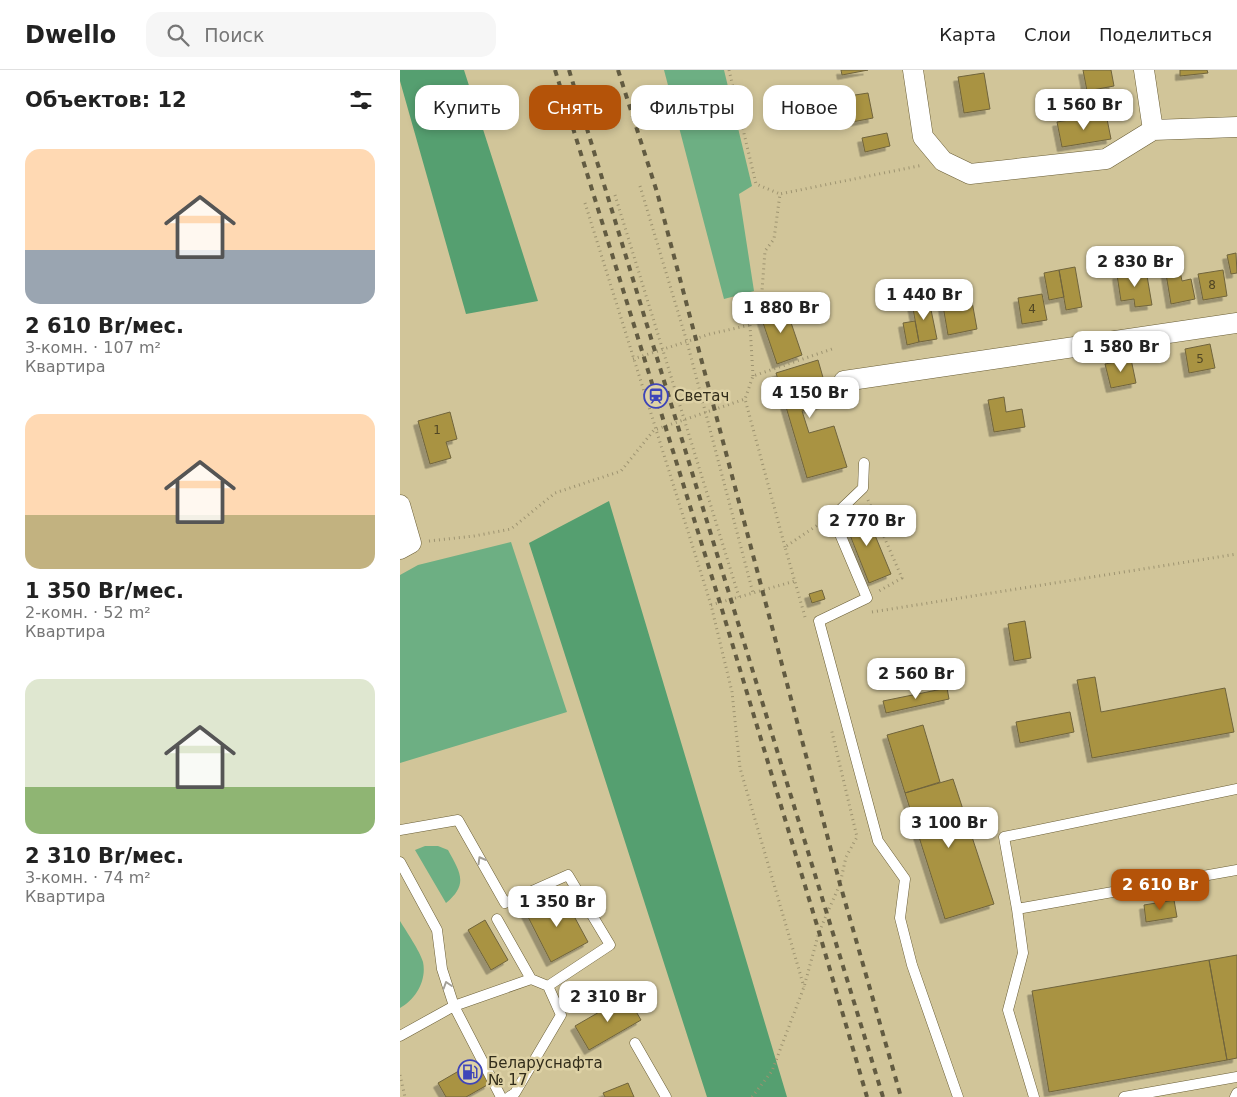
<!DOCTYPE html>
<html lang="ru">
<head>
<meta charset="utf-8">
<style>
	body { margin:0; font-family:"DejaVu Sans",sans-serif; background:#f6f6f6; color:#222; height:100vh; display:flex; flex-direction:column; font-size:19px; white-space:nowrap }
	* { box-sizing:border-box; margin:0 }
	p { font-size:16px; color:#767676 }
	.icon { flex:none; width:28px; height:28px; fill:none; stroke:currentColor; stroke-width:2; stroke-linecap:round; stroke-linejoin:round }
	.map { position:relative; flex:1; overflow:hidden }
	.drawer { display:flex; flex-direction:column; background:#fff; width:400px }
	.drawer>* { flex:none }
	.banner { position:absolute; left:15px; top:15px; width:475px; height:45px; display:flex; gap:10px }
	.price { position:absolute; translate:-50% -42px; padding:0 11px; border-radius:10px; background:#fff; color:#222; font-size:16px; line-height:32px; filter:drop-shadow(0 1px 2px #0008) }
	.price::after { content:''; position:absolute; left:50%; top:30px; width:15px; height:11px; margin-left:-8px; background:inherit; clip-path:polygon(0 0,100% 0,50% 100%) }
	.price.selected { background:#b45309; color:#fff }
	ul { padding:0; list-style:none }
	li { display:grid; align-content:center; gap:10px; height:265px; padding:0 25px }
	li span { display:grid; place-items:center; height:155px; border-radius:15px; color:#555 }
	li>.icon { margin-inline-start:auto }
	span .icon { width:90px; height:90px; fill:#fffc; stroke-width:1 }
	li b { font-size:21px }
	h2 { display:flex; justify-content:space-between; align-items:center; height:60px; padding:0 25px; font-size:21px }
	.chip { padding:0 18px; border-radius:15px; background:#fff; box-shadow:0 2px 8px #0003; font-size:18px; line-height:45px }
	.chip.selected { background:#b45309; color:#fff }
	header { display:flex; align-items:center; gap:30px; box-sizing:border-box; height:70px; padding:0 25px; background:#fff; border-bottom:1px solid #e0e0e0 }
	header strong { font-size:24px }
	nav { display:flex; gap:28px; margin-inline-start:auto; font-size:18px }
	.search { width:350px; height:45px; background:#f6f6f6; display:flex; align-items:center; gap:12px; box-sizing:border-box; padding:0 18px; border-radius:15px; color:#767676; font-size:19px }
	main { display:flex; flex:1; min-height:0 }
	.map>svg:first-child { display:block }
</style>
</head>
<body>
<header>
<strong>Dwello</strong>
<div class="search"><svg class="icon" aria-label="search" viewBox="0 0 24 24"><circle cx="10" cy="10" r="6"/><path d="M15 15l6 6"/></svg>Поиск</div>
<nav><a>Карта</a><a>Слои</a><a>Поделиться</a></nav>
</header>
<main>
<section class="drawer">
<h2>Объектов: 12<svg class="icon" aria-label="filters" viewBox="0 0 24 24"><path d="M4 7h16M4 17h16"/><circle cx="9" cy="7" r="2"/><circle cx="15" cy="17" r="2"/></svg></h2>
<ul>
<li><span style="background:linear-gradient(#ffd9b3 65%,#9aa5b1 0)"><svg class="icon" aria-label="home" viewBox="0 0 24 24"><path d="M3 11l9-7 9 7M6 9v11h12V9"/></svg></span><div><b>2 610 Br/мес.</b><p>3-комн. · 107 m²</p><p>Квартира</p></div></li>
<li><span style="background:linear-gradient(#ffd9b3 65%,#c2b280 0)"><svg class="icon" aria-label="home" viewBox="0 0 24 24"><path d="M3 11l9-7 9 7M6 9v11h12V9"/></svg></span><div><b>1 350 Br/мес.</b><p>2-комн. · 52 m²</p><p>Квартира</p></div></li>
<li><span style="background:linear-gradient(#dfe7d0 70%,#8fb573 0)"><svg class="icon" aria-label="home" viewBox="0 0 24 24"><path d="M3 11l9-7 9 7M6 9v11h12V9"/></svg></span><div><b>2 310 Br/мес.</b><p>3-комн. · 74 m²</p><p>Квартира</p></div></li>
</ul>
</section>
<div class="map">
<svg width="837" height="1027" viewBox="0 0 837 1027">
	<defs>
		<filter id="shadow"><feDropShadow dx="-4.5" dy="4.5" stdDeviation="0" flood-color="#0004"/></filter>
	</defs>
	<rect width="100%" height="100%" fill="#d1c599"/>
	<path fill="#6daf83" d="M264,0H324L352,116L339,124L354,221L324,229Z
		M111,472L167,642L0,693V505L18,495Z
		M25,776H38L48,780C60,802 69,814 46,833L15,780Z
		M0,851C6,861 20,881 23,892C27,911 15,930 0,938Z"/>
	<path fill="#559f70" d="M0,0H64L138,231L66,244L0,11Z
		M209,431L387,1027H307L129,473Z"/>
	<path fill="#a99343" stroke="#70643c" filter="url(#shadow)" d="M441,0H468L442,5Z
		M683,0H711L714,16L687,21Z
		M780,0H807L808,3L780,6Z
		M584,3L590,39L564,43L558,7Z
		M468,23L473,48L447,53L442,27Z
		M706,44L711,69L662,77L657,52Z
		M487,63L490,76L465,82L462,68Z
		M836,183L837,203L831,204L827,185Z
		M779,196L782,211L791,209L795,229L771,234L765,198Z
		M675,197L682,237L666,240L659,200Z
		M659,200L664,227L649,230L644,203Z
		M746,200L752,235L735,237L734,229L721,231L717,205Z
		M823,200L827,226L803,230L798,204Z
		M642,224L647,250L622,254L618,228Z
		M571,226L577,259L548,265L543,236L549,234L548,230Z
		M529,230L537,269L519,272L512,233Z
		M385,235L402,285L377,294L360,244Z
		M515,251L519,272L507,275L503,253Z
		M810,274L815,298L789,303L785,279Z
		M731,289L736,313L711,318L705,294Z
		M418,290L430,332L402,341L409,363L434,356L447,397L407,408L376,303Z
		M604,327L606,342L622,339L625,357L594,362L588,330Z
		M50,342L57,369L46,372L51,388L30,394L18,351Z
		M465,441L491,504L469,513L444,450Z
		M422,520L425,529L412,533L409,524Z
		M625,551L631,588L614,591L608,554Z
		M695,607L701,642L825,618L834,662L692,688L677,610Z
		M547,618L549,629L486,643L483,631Z
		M670,642L674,662L620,673L616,652Z
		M523,655L540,712L505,723L487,665Z
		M553,709L594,834L545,849L505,723Z
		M162,824L188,872L151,892L126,843Z
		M774,830L777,847L746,852L744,835Z
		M85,850L108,890L91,900L68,860Z
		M837,885V988L827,990L809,890Z
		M809,890L827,990L649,1022L632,921Z
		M227,926L241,950L189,980L175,956Z
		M76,991L89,1014L66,1027H46L38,1013Z
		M228,1013L234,1027H205L203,1023Z"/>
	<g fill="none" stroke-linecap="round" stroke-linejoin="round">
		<g stroke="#695d35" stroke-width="11">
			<path id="service" d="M464,393L463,418L441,439L437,457L467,528L419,551L478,771L505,809L500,848L512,895L558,1027
				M837,719L604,767L617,839L837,800
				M0,760L58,750L105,833L168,805L210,875L148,916
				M0,792L37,860L42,899L54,936L0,966
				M617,839L623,883L608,940L634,1027
				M97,849L131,909
				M235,973L266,1027
				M101,1027L54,936L131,909L148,916L161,945L115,1023L109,1027
				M724,1027L837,1007
				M835,1027L837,1023"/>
		</g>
		<g stroke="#695d35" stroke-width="21">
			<path id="minor" d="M513,0L523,67L543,91L570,104L706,89L753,60L837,57
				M744,0L753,60
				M444,311L837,253
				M0,435L11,473L0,479"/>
		</g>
		<path stroke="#9d9370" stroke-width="3" stroke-dasharray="1 4" stroke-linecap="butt" d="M329,0L356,114L380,124
			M240,116L287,272L353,523
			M215,125L339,527
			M185,133L311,535L332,622L340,698L404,917
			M361,234L395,224
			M233,289L310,264L350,255
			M353,306L350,255L353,244L361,234L365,181L374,169L380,124L523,95
			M468,430L502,508L479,521
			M29,471L74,466L111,459L155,423L221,401L254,360L345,329
			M385,477L345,329L353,306L435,278
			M311,535L395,511
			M472,542L837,484
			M405,547L385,477L425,450
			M0,1005L5,1027
			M352,1027L372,1001L404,917L419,862L440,814L446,787L457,767L431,658"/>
		<use href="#service" stroke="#fff" stroke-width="10"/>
		<use href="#minor" stroke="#fff" stroke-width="20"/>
		<path stroke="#625b41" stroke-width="4" stroke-dasharray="6 6" stroke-linecap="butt" d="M155,0L320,533L419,862L467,1027
			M169,0L483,1027
			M218,0L257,122L440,814L501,1027"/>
	</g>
	<defs><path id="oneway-chevron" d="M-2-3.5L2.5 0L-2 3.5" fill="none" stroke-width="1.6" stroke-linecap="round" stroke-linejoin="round" transform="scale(1.25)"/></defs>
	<g stroke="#a3a098">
		<use href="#oneway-chevron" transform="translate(81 790) rotate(-120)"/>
		<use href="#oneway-chevron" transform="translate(47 915) rotate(-108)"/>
	</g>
	<defs>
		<g id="station-ring" transform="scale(1.25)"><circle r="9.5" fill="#ded2a6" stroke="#3e45b9" stroke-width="1.5"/><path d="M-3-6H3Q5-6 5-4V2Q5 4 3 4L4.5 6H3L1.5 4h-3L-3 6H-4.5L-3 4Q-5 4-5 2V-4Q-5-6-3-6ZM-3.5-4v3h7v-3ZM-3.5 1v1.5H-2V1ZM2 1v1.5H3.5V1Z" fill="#3e45b9"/></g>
		<g id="fuel-ring" transform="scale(1.25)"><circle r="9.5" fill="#ded2a6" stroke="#3e45b9" stroke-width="1.5"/><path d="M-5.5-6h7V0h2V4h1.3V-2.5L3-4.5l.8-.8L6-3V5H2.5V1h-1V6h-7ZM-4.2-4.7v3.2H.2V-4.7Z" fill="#3e45b9"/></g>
	</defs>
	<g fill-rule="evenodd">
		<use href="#station-ring" x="256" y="326"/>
		<use href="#fuel-ring" x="70" y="1002"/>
	</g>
	<g text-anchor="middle" stroke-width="5" stroke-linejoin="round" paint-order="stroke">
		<g font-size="12" fill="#504625">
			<text x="812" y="219">8</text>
			<text x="632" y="243">4</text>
			<text x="800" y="293">5</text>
			<text x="37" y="364">1</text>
		</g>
		<g font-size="15" fill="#322d1b" stroke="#ded2a6" text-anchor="start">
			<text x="274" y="331">Светач</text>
			<text x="88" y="998">Беларуснафта<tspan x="88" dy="17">№ 17</tspan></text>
		</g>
	</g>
</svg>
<b class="price" style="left:684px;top:61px">1 560 Br</b>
<b class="price" style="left:735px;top:218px">2 830 Br</b>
<b class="price" style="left:524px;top:251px">1 440 Br</b>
<b class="price" style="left:381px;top:264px">1 880 Br</b>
<b class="price" style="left:721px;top:303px">1 580 Br</b>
<b class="price" style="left:410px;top:349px">4 150 Br</b>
<b class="price" style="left:467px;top:477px">2 770 Br</b>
<b class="price" style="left:516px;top:630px">2 560 Br</b>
<b class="price" style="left:549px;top:779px">3 100 Br</b>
<b class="price selected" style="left:760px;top:841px">2 610 Br</b>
<b class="price" style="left:157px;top:858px">1 350 Br</b>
<b class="price" style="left:208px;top:953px">2 310 Br</b>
<div class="banner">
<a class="chip">Купить</a>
<a class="chip selected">Снять</a>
<a class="chip">Фильтры</a>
<a class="chip">Новое</a>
</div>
</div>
</main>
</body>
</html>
